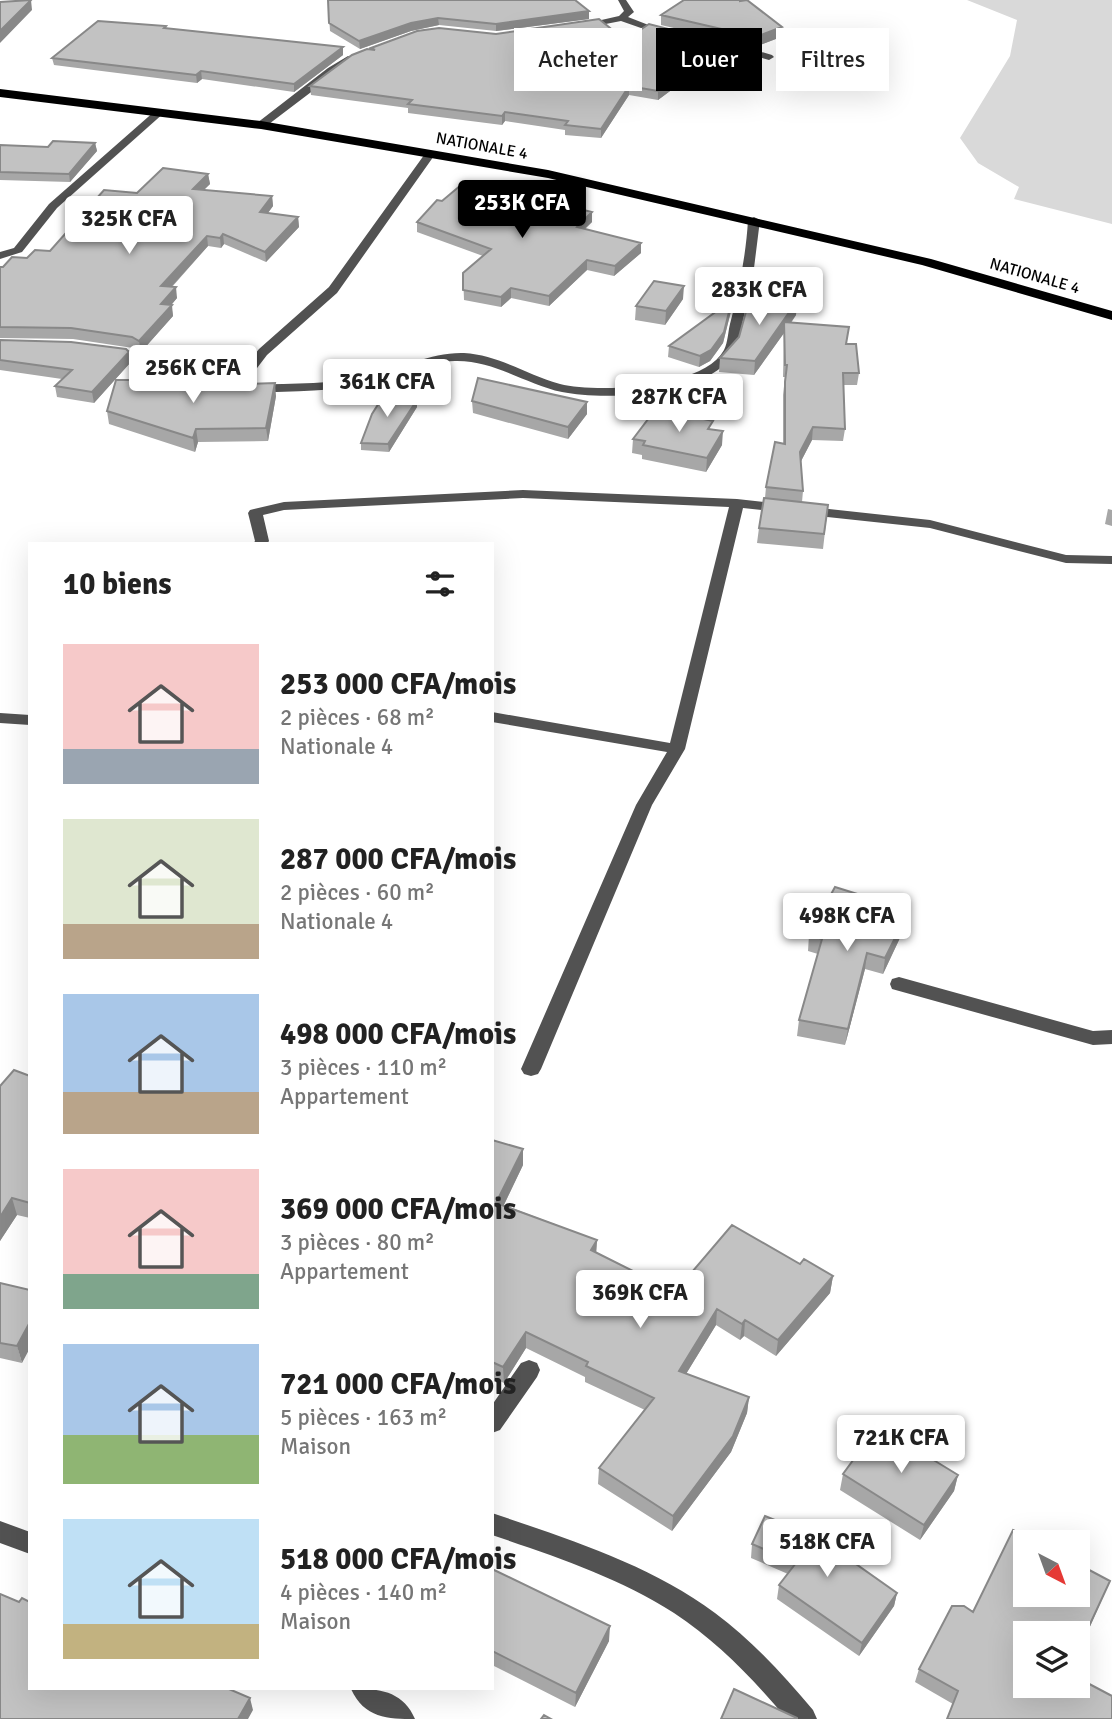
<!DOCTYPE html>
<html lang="fr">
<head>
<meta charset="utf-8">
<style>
	body { margin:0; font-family:Signika,sans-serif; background:#f2f2f2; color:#222; height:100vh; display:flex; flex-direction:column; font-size:26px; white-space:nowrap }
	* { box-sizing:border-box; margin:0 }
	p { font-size:23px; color:#767676 }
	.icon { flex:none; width:38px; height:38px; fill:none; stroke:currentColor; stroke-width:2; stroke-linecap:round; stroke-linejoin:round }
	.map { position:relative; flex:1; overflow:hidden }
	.panel { position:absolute; left:28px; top:542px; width:466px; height:1148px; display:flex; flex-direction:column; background:#fff; border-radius:0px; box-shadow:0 7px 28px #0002 }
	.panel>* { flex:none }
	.top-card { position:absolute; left:514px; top:28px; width:492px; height:63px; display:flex; gap:14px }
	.needle { width:46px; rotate:139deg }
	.fabs { position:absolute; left:1013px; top:1530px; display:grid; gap:14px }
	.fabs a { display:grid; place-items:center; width:77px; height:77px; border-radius:0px; background:#fff; box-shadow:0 7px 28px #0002; font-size:35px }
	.price { position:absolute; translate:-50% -60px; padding:0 16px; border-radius:7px; background:#fff; color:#222; font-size:23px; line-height:46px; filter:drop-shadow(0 2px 4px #0008) }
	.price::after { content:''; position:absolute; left:50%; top:42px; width:21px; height:16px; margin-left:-10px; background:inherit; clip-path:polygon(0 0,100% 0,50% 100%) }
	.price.selected { background:#000; color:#fff }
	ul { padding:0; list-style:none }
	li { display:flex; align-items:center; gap:21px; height:175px; padding:0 35px }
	li span { display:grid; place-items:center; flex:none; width:196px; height:140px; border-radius:0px; color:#555 }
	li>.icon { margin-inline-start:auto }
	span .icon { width:84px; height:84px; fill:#fffc; stroke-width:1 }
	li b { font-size:30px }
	h2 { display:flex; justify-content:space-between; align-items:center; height:84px; padding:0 35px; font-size:30px }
	.pill { padding:0 24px; border-radius:0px; background:#fff; box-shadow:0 7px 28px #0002; font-size:24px; line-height:63px }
	.pill.selected { background:#000; color:#fff }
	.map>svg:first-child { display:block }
</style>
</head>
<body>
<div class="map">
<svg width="1112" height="1719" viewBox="0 0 1112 1719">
	<rect width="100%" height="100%" fill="#fff"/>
	<path fill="#d9d9d9" d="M967,0H1112V224L1014,199L1019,187L978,163L960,138L1010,56L1017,20Z"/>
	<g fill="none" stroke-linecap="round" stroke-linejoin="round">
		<path fill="#525252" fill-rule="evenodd" d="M618,0H626L634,12L628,17L669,33L661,35L621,21L580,29L575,26L619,16L624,11Z
			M713,38L772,55L774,57L769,60L710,43L708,41Z
			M348,56L356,58L265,127H257V123L328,68Z
			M156,110L165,112L57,208L22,252L0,259V252L14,248L49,204Z
			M427,151L436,153L337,293L267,355L238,393H228V387L259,349L329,287Z
			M754,217L760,220L753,276L737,347C717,397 606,401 562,392C525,384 494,360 455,361C426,361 401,377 373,383C333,392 292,391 251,393L245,389L251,385C291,383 333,385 372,375C403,368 431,352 464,353C499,355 527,375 560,384C597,393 703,389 724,350C728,342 728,332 730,324C739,290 746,255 748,220Z
			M108,347L137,352L159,378L181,387L175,391L149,384L129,358L104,354V348Z
			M523,490L737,499L930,520L1066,555L1112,556V564L1066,563L930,528L743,508L685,749L652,805L541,1069L538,1074L531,1076L524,1074L521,1069L636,805L667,752L492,722V712L670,743L729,507L523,498L284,510L263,515L269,541L267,544H253L255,541L248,513L250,510L284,502Z
			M0,713L30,715V725L0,723Z
			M899,977L1093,1031L1112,1030V1044L1093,1045L892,989L890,984L892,979Z
			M529,1360L537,1363L540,1370L537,1377L500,1430L492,1433V1405L521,1363Z
			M492,1513C568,1539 649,1564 715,1613C752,1640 783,1675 813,1710L817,1719H787C754,1680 717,1641 674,1613C618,1577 554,1556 492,1535Z
			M0,1521L30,1532V1554L0,1543Z
			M351,1689C378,1688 403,1691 415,1719C388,1719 364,1718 351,1689Z"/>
		<path fill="#000" fill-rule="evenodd" d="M0,89L261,121L548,170L931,259L1112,311V320L922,265L548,178L261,129L0,97Z"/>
	</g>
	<path fill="#a7a7a7" d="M328,0L589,11V19L496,31L439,25L411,31L360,49L330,31Z
		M743,1L782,27L781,37L755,47L661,25V15Z
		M167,28L343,47V55L294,92L202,79L197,83L54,65L52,58Z
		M496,34L735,46V54L709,62L658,100L629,95L601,138L565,135V130L505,121L502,125L408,113V108L311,95L310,86L371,50V48Z
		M95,143L97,151L70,182L0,180V145L48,147Z
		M208,174L210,184L204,190L272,196L273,206L268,213L298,217L299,227L266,262L224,244L221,248L208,246L172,287L177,298L171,305L173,316L141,352L133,348L73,339L0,338V267H3L50,251L137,193Z
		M417,222H592L585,229L641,253L614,276L587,270L549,306L511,298L501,307L464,300L463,273L483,256L417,232Z
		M683,299L665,325L635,320L636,306Z
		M797,301L796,315L791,323L847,344L859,373L857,385H843L845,429L843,441L812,440L801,461L803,491L802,502L828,505L823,549L757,543L759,528L765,498L766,487L783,444V395L785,377H783L784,333L754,375L719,372L720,358Z
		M731,311L723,343L710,361L699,367L668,357L669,346Z
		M0,340L130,363L94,403L57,397L55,386L62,379L0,370Z
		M276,396L268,441L198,442L195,452L109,424L107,411Z
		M417,400V407L389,452L361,450V443Z
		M472,401L587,414L568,439L473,413Z
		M713,429L722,445L706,472L642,459V455L632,453L633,439Z
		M1108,509L1112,510V526L1105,524Z
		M906,925L883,974L865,969L845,1045L797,1036L799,1020L818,954L808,951L809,935Z
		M30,1076V1218L17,1215L0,1241V1086Z
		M492,1140L523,1149V1165L504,1205L597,1240L596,1252L675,1292L800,1264L833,1276L830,1293L776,1356L744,1336L740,1340L716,1325L686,1374L749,1397L747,1413L731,1452L672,1531L598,1484L599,1468L645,1410L585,1382V1377L526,1348L504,1383L492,1377Z
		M0,1283L22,1363L0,1358Z
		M843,1474L958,1475L954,1491L920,1540L840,1490Z
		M752,1544L897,1593L894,1606L859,1656L777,1599L779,1585L788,1574L751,1558Z
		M492,1569L609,1641L575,1707L492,1665Z
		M1104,1595L953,1704L915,1682L919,1669L973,1612Z"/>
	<path fill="#888" d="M31,0L32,10L0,43V31Z
		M589,11V19L496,31V24Z
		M438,18L439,25L411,31L360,49L359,41L411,23Z
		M782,27L781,37L755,47L756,37Z
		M735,46V54L709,62L658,100V91L709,54Z
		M343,47V55L294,92V84Z
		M201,71L202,79L197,83L196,75Z
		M629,86V95L601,138V129Z
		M505,112V121L502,125V116Z
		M95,143L97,151L70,182L69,174Z
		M208,174L210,184L194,199L193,189Z
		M272,196L273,206L261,222L260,212Z
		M592,212V222L577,236V227Z
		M298,217L299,227L266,262L265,252Z
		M223,234L224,244L221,248L220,238Z
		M207,236L208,246L163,296L161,286Z
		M641,243V253L614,276L615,266Z
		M587,260V270L549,306V296Z
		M684,286L683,299L665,325L666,311Z
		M176,287L177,298L163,315L161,304Z
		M511,288V298L501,307V297Z
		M732,300L731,311L723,343L710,361L699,367L700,356Z
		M797,301L796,315L784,332V322V333L754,375L755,361Z
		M172,305L173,316L141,352L139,341Z
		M129,352L130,363L94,403L92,392Z
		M275,383L276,396L268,441L266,428Z
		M417,400V407L389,452L388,444Z
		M587,402V414L568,439V427Z
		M813,427L812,440L799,465L800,452Z
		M196,429L198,442L195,452L193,438Z
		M723,431L722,445L706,472L707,458Z
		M909,910L906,925L883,974L885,958Z
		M867,953L865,969L845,1045L848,1029Z
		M523,1149V1165L497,1219L496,1203Z
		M12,1198L17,1215L0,1241V1217Z
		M597,1240L596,1256L591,1250Z
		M833,1276L830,1293L776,1356L778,1340Z
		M717,1309L716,1325L678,1387L679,1371Z
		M745,1320L744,1336L740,1340L742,1324Z
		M30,1322V1348L22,1363L17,1346Z
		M526,1332V1348L504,1383L503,1367Z
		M749,1397L747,1413L731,1452L672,1531L673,1516Z
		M958,1475L954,1491L920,1540L924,1525Z
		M1110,1581L1104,1595L1078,1653V1650Z
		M897,1593L894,1606L859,1656L862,1643Z
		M610,1626L609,1641L575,1707L576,1693Z
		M250,1698L253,1710L248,1719H238Z"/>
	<path fill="#c2c2c2" stroke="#888" stroke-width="2" d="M31,0L0,31V2Z
		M328,0H575L589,11L496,24L438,18L411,23L359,41L329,23Z
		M684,0H740V1L747,0L782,27L756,37L661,15Z
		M599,19L625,40L649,24L735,46L709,54L658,91L629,86L601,129L565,125L568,121L505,112L502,116L408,104L412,100L310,86L352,55L367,49L375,50L371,48L417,31L439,28L496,34Z
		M98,21L166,26L164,28L343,47L294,84L201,71L196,75L52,58Z
		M53,141L95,143L69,174L0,172V145L48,147Z
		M163,168L208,174L193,189L272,196L260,212L298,217L265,252L223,234L220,238L207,236L161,286L176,287L161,304L172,305L139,341L132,337L71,328L0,327V267H3L12,257L27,258L35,250L50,251L104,190L137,193Z
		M461,185L567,206L592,212L577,227L641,243L615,266L587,260L549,296L511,288L501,297L463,290V273L491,249L417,222L437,200L442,201Z
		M654,281L684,286L666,311L636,306Z
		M750,297L797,301L755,361L720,358L739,337Z
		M732,300L724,332L711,350L700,356L669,346Z
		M784,322L849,327L846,344H856L859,373H843L845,429L813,427L800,452L803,491L766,487L775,442L785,444V382L787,365H785Z
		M0,340L71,342L126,349L129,352L92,392L55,386L72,370L0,360Z
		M478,378L587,402L568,427L472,401Z
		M116,380H165L225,385L275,383L266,428L196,429L193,438L107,411Z
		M384,395L417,400L388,444L361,443L372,414Z
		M666,411L713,421L708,429L723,431L707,458L643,445L645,441L633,439L652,414L662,417Z
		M764,498L828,505L824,534L759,528Z
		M835,887L909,910L885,958L867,953L848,1029L799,1020L822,939L809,935Z
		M14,1070L30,1076V1203L12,1198L0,1217V1086Z
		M492,1140L523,1149L496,1203L597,1240L591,1250L675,1292L732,1225L800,1264L804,1259L833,1276L778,1340L745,1320L742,1324L717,1309L679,1371L749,1397L733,1436L673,1516L599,1468L654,1398L586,1366L588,1362L526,1332L503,1367L492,1362Z
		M0,1283L30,1290V1322L17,1346L0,1343Z
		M878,1426L958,1475L924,1525L843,1474Z
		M765,1516L819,1538L897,1593L862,1643L779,1585L796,1563L752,1544Z
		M1013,1530L1036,1542H1026V1594H1078V1564L1110,1581L1078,1650V1633H1026V1685H1078V1678L1112,1696V1719H947L958,1691L919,1669L952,1606H964L973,1612Z
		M492,1569L610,1626L576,1693L492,1651Z
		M0,1594L19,1602L22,1598L30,1602V1689H229L250,1698L238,1719H0Z
		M734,1689L797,1718V1719H721Z
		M544,1715L551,1719H541Z"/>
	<g text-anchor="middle" stroke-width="5" stroke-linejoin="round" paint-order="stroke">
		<g font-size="16" fill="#000" stroke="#fff">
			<text transform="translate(482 145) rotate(10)" y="6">NATIONALE 4</text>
			<text transform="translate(1035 275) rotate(16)" y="6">NATIONALE 4</text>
		</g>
	</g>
</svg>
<div class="fabs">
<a><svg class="needle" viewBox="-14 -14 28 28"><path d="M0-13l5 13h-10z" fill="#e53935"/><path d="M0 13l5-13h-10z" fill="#767676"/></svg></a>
<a><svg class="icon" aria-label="layers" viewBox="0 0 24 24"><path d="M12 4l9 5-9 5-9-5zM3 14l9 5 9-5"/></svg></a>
</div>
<b class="price selected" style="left:522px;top:240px">253K CFA</b>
<b class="price" style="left:129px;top:256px">325K CFA</b>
<b class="price" style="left:759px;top:327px">283K CFA</b>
<b class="price" style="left:193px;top:405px">256K CFA</b>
<b class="price" style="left:387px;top:419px">361K CFA</b>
<b class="price" style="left:679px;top:434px">287K CFA</b>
<b class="price" style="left:847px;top:953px">498K CFA</b>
<b class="price" style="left:640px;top:1330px">369K CFA</b>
<b class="price" style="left:901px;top:1475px">721K CFA</b>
<b class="price" style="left:827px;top:1579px">518K CFA</b>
<div class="top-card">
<a class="pill">Acheter</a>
<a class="pill selected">Louer</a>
<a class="pill">Filtres</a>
</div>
<section class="panel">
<h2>10 biens<svg class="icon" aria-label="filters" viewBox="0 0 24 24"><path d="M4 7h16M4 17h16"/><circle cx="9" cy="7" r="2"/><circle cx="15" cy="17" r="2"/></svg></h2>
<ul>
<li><span style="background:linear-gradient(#f6c9c9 75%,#9aa5b1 0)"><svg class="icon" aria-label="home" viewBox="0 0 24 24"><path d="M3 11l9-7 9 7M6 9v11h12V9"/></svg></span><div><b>253 000 CFA/mois</b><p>2 pièces · 68 m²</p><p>Nationale 4</p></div></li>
<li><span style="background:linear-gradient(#dfe7d0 75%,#b9a48a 0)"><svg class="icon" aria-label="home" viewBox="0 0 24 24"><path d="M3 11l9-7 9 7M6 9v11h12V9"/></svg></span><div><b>287 000 CFA/mois</b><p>2 pièces · 60 m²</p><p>Nationale 4</p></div></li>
<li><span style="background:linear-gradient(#a9c7e8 70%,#b9a48a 0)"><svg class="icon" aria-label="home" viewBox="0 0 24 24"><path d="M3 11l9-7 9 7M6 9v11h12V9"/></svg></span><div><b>498 000 CFA/mois</b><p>3 pièces · 110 m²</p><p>Appartement</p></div></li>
<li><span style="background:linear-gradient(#f6c9c9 75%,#7fa58c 0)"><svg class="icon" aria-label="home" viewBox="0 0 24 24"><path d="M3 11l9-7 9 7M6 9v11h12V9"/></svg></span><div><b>369 000 CFA/mois</b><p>3 pièces · 80 m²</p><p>Appartement</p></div></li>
<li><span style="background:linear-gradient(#a9c7e8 65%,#8fb573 0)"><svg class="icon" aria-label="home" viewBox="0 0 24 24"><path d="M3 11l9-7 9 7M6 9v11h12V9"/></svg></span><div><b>721 000 CFA/mois</b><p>5 pièces · 163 m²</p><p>Maison</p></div></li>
<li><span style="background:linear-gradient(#bfe0f5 75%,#c2b280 0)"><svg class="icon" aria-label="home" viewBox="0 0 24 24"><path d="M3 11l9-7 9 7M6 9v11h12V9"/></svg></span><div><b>518 000 CFA/mois</b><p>4 pièces · 140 m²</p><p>Maison</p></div></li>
</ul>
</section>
</div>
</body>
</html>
